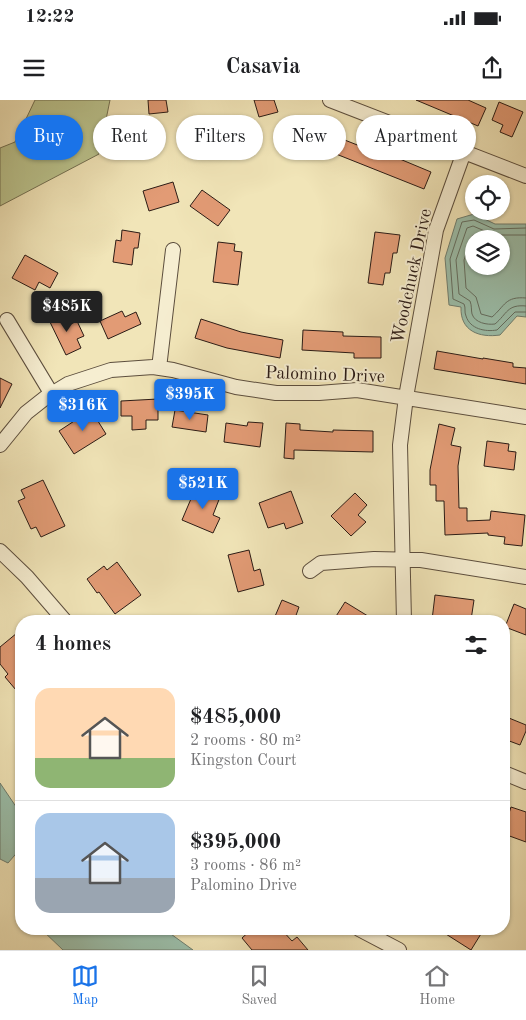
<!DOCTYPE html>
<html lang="en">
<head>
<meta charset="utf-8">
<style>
	body { margin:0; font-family:"Old Standard TT",serif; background:#f6f6f6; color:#202124; height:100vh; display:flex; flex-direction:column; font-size:19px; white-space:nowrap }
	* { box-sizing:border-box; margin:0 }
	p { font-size:16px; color:#757577 }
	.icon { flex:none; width:28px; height:28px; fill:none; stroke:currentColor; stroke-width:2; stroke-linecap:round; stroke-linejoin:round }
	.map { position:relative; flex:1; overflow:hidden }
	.drawer { position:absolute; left:15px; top:515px; width:495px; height:320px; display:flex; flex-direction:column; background:#fff; border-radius:20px; box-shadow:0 1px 4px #0004 }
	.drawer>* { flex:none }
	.top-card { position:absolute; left:15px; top:15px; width:496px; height:45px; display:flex; gap:10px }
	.controls { position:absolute; left:465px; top:75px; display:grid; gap:10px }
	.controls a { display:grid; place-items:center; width:45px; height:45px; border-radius:50%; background:#fff; box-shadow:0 1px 4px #0004; font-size:25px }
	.price { position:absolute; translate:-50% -42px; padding:0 11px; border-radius:5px; background:#1a73e8; color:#fff; font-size:16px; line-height:32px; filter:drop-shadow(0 1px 2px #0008) }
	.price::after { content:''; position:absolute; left:50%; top:30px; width:15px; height:11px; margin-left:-8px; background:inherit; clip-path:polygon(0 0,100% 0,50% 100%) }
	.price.active { background:#222; color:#fff }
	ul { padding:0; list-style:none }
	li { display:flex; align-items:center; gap:15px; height:125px; padding:0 20px }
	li+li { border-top:1px solid #e0e0e0 }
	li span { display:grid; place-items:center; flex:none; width:140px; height:100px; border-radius:15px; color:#555 }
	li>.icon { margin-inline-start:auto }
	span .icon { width:60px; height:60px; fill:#fffc; stroke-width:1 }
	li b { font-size:21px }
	h2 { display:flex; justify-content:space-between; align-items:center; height:60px; padding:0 20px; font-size:21px }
	.tag { padding:0 18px; border-radius:22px; background:#fff; box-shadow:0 1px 4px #0004; font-size:18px; line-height:45px }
	.tag.active { background:#1a73e8; color:#fff }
	.status { display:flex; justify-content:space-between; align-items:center; height:35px; padding:0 25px; background:#fff; direction:ltr }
	.status svg { height:14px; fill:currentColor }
	header { display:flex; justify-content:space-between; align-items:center; height:65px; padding:0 20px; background:#fff; font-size:22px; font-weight:700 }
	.tabs { display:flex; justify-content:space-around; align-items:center; height:70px; border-top:1px solid #e0e0e0; background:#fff; font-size:14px; color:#757577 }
	.tabs a { display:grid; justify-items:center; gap:2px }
	.tabs .active { color:#1a73e8 }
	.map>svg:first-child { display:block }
</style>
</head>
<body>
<div class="status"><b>12:22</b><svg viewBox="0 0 49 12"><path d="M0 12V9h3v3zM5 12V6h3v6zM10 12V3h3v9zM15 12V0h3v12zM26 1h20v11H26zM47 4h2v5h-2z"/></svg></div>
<header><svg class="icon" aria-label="menu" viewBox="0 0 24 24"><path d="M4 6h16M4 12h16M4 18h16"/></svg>Casavia<svg class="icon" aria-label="share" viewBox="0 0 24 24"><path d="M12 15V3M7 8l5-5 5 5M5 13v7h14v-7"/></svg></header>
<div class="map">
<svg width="526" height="850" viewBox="0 0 526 850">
	<rect width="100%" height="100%" fill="#f1e5b8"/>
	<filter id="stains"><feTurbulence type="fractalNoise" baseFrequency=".004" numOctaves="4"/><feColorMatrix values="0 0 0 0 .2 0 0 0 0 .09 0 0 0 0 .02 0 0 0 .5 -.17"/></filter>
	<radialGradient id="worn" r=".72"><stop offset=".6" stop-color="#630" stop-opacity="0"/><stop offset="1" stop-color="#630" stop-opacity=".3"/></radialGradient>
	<path fill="#bbc48e" stroke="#737052" d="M35,0H110L99,54L0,106V48L15,42Z"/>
	<path fill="#9bbfab" stroke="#6e7d6f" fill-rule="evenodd" d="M474,114L495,124H526V217L517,216L500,235C479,238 460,231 461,207L449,205L445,158L457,119ZM474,139H501V166H474Z
		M0,683L21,714V748L8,763L0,759Z
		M41,829H164L193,850H63Z"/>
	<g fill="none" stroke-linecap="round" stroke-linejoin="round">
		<path stroke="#636d60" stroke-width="1" d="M526,128L494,129L474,120L462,122L450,159L453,199L464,204C466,208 464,212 466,216C470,229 485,232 497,230L515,212H526
			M526,135H494L473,126L467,128L456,160L459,194L470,201C472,206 471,210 472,214C475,223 487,225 495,224C507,214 507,204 526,206
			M482,139L474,135L472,136L464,160L466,188L476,197L481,214L492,217C505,206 505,196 526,198"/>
	</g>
	<path fill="#e29b75" stroke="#2b1b15" d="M148,0H166L168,12L149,14Z
		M254,0H274L278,12L259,17Z
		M416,0H468L486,8L478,26Z
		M499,2L523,12L512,37L500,32L503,25L492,20Z
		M285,25L316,29L314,49L282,45Z
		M332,35L370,50L371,47L431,72L424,89L326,50Z
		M173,82L179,102L149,111L143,91Z
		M202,90L230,110L218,126L190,106Z
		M122,130L140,133L138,148H134L132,165L113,162L116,140L121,141Z
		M375,132L400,135L397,153H393L390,173H385L383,185L368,183Z
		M218,142L235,144L234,151L242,152L238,185L213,182Z
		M25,155L58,173L50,188L39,182L35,190L12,178Z
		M122,211L125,217L136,212L141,224L108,239L100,221Z
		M66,212L71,224L77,221L84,236L77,239L81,248L66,255L49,220Z
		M201,219L241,232L283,240L280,258L227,248L195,238Z
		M303,230L343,232V236L381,237V258H354V253L302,250Z
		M437,251L483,259V258L513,263V267L526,268V284L434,269Z
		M0,278L12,284L0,308Z
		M158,299V320H146V329L132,330V316H121V301Z
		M91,310L106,334L74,354L59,331Z
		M175,310L208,315L206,332L172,327Z
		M248,322L263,323L260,347L224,342L226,323L247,326Z
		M286,323L300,324V330L333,332V330L373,331V352L294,350V359L284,358Z
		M439,324L455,328L451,345L461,347L458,366L459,408H467V421L490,420L491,411L525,415L522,446L504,444L505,437L488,435V433L445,435L444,401H436V385H430V370Z
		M487,341L509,344L508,351L516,352L514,370L484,366Z
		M43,380L65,426L41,437L36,427L31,429L18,401L25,398L21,390Z
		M196,387L220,397L213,415L220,418L213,433L182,420Z
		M291,391L303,423L286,429L284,423L268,428L259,403Z
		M355,393L367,405L358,415L366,422L351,436L331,416Z
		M249,450L254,471L260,469L264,485L238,492L228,455Z
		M117,462L141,495L115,514L99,492L97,493L87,479L104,466L107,470Z
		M435,495L474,500L471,520L446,517L447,521L432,520Z
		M282,500L299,507L294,521H273Z
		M345,502L376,521H333Z
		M514,504L526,509V535L505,527Z
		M17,533L21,538V586L16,590L5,577L8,574L0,564V547Z
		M504,616L526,625V631L520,645L504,639Z
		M511,707L526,712V742L504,734V729Z
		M252,829H281L292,841L297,837L308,850H252L242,838Z
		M438,829H484L471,850Z"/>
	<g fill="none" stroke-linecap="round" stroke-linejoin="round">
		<g stroke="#5c4e3e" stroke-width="16">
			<path id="minor" d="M330,0L526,76
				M7,220L51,293
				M159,268L173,150
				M0,345L26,313L45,298L68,284L111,270L153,267L173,270L236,287L276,293H319L357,290L526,317
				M0,451L27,477L65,521
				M310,471L321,463L374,459L421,460L526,477
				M404,521L400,345L406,297L436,130L464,52
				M504,673L526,682
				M359,829L399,850"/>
		</g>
		<use href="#minor" stroke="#f6eed1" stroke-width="14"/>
	</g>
	<g text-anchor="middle" stroke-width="4" stroke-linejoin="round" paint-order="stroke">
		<g font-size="18" fill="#2b1b15" stroke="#f6eed1">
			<text transform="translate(411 176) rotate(-78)" y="6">Woodchuck Drive</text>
			<text transform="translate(325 274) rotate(2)" y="6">Palomino Drive</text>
		</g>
	</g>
	<rect width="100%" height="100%" filter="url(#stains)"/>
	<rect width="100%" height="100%" fill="url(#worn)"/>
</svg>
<div class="controls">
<a><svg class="icon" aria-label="locate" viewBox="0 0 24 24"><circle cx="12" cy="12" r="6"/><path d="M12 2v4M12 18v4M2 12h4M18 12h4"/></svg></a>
<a><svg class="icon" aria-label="layers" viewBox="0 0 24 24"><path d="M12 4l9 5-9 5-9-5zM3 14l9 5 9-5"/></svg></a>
</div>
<b class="price active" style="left:67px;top:233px">$485K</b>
<b class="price" style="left:190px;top:321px">$395K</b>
<b class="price" style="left:83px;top:332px">$316K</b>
<b class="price" style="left:203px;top:410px">$521K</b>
<div class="top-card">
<a class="tag active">Buy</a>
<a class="tag">Rent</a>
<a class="tag">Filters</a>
<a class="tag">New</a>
<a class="tag">Apartment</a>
</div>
<section class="drawer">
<h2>4 homes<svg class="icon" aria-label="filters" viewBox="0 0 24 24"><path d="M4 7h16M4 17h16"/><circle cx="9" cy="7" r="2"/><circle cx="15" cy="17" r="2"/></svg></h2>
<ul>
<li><span style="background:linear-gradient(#ffd9b3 70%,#8fb573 0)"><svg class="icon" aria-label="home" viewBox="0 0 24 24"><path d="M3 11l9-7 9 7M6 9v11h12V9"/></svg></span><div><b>$485,000</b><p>2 rooms · 80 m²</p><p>Kingston Court</p></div></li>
<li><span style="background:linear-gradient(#a9c7e8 65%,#9aa5b1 0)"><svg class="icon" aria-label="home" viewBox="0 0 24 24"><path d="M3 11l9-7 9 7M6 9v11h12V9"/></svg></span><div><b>$395,000</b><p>3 rooms · 86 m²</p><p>Palomino Drive</p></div></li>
</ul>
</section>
</div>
<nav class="tabs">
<a class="active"><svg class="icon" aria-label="map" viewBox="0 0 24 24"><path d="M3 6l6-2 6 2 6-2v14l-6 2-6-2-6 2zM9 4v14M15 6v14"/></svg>Map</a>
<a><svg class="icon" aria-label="saved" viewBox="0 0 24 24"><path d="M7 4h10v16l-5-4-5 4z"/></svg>Saved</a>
<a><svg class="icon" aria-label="home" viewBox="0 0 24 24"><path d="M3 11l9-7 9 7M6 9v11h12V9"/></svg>Home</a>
</nav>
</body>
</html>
